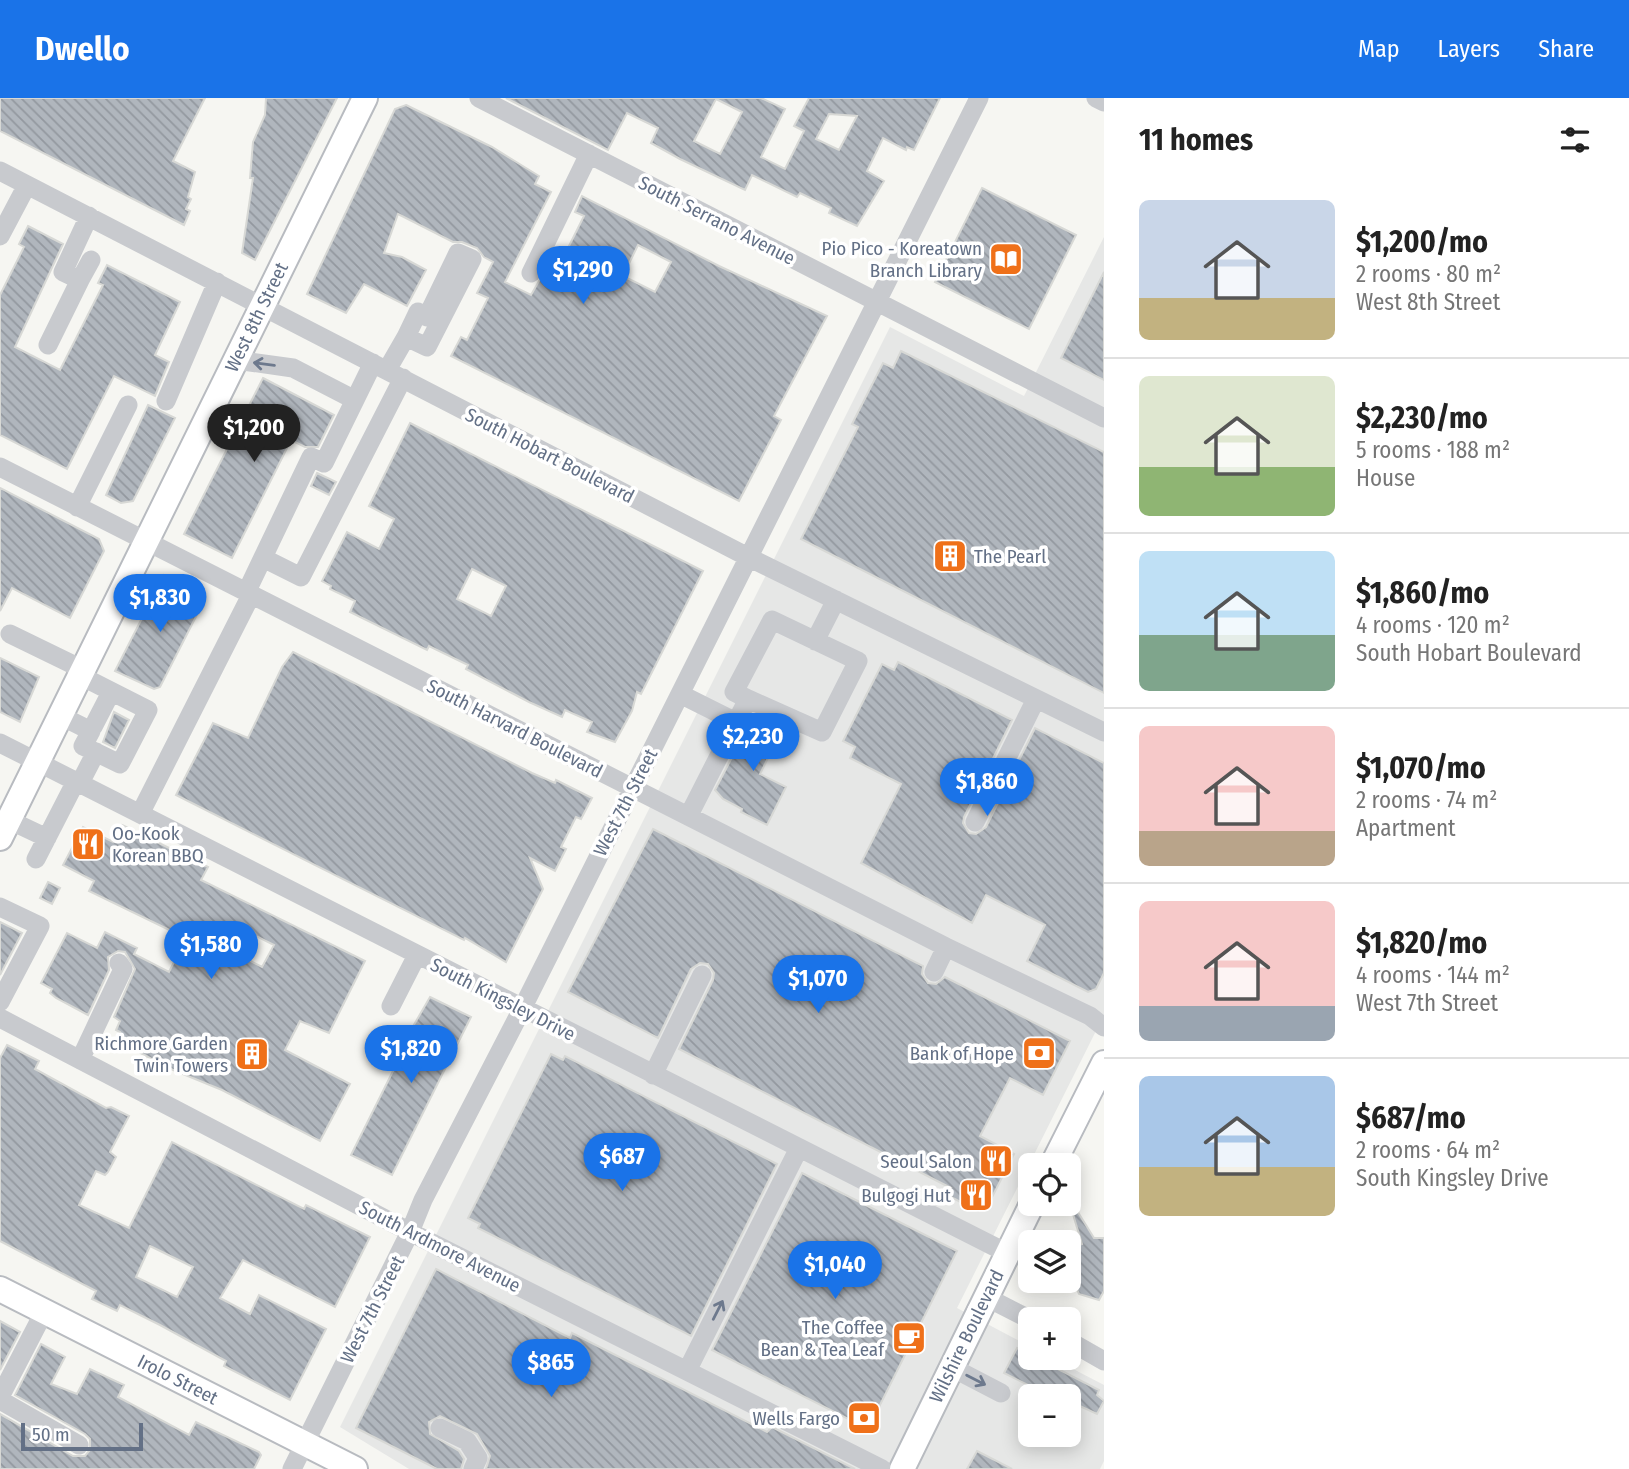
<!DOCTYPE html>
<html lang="en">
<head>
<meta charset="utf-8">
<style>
	body { margin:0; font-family:"Fira Sans Condensed",sans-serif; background:#f2f2f2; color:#222; height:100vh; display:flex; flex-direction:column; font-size:26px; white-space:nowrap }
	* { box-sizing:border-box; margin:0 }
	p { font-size:23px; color:#767676 }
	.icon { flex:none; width:38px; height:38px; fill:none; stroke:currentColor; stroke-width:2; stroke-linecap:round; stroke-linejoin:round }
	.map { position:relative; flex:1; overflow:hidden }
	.drawer { display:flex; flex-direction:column; background:#fff; width:525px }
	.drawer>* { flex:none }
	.buttons { position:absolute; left:1018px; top:1055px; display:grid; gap:14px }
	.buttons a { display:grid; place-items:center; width:63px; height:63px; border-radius:10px; background:#fff; box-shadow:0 4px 18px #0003; font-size:35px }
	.scale { position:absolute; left:21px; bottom:18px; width:122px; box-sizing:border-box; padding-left:7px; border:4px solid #637086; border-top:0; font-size:19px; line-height:24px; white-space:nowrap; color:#637086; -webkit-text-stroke:5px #fff; paint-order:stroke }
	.price { position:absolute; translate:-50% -60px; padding:0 16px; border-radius:24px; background:#1a73e8; color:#fff; font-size:23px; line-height:46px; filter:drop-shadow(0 2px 4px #0008) }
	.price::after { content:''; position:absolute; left:50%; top:42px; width:21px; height:16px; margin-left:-10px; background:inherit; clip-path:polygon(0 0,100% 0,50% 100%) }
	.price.current { background:#222; color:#fff }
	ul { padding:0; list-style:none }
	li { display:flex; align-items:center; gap:21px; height:175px; padding:0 35px }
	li+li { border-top:2px solid #e0e0e0 }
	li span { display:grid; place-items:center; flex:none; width:196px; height:140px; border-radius:10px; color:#555 }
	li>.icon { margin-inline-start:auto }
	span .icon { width:84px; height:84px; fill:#fffc; stroke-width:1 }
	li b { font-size:30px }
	h2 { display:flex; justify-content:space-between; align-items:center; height:84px; padding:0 35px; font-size:30px }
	header { display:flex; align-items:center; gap:42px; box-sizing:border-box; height:98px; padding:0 35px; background:#1a73e8; color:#fff }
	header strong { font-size:33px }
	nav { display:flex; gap:38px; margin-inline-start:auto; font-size:24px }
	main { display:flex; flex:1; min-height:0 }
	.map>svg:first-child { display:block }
</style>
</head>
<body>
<header>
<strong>Dwello</strong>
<nav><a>Map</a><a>Layers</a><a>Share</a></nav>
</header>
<main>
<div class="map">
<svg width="1104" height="1371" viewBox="0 0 1104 1371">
	<defs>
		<pattern id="building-back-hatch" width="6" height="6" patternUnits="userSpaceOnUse" patternTransform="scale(1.75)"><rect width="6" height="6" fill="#b0b6bd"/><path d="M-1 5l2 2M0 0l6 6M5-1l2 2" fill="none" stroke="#93989f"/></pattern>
	</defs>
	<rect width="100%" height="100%" fill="#f6f6f2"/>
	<path fill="#e6e7e6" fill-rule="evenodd" d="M1104,139V917L957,1210L1031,1249V1260H1052L1104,1287V1363L1100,1371H409L340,1329L890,229L1024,298ZM1031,1298H1069V1337H1031Z"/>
	<path fill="url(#building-back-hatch)" stroke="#d7d8d5" stroke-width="2" fill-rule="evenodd" d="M0,0H205L173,63L195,74L188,99L191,101L186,111L190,113L184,127L0,33Z
		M266,0H337L255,162L242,155L253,80H250L253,44L265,17Z
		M506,0H761L785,11L761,59L785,71L804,33L794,28L809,0H940L914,52L907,49L906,52L883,40L867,73L884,83L857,128L829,115L831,110L800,95L797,99L752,77L745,92L680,61L651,45L658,30L627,15L608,52ZM716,1L742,14L720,56L694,43ZM829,16L857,18L839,52L816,41Z
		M406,7L492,49L539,78L535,86L551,94L505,184L531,197L547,169L556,174L584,118L575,114L582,98L719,168L827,218L774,318L781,322L739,403L451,258L461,239L467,242L488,200L477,195L493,164L484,159L477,150L462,144H453L398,116L384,155L402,159L426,172L407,208L364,186L346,215L307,196L395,11ZM638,147L671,164L655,194L623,178Z
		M982,90L1076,137L1029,231L935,184Z
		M28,128L63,146L15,249L60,272L103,187L98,185L107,167L180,204L155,257L169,264L155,298L114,278L67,371L0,337V197L24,149L19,146Z
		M1104,174V282L1061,260Z
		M901,253L1104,354V595L801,441L858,329L852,326L883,265L893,270Z
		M263,280L334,317L318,349H305L291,342L232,460L184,436Z
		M148,307L175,320L133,403L121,405L106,397Z
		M410,325L703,473L641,596L637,594L632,613L615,644L587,634L592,624L565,612L562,619L529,604L466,571L468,567L429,548L427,552L350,514L355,503L330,491L331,488L322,483L347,434L379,451L394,421L369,408ZM472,471L506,488L491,518L457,501Z
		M317,375L336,384L329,397L311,388Z
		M0,390L99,441L104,453L70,520L12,490L0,513Z
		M164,477L190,490L186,497L203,505L160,589L154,591L115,573Z
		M293,554L532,675L555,685L556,682L592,700L581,721L576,719L561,749L566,751L555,773L530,760L543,791L506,864L465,840L464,842L176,697L213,625L248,640L282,569Z
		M0,560L39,579L20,624L0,614Z
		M898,564L1012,622L964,719L963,725L969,735L976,736L986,729L1035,630L1104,665V875L1096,891L1088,894L1027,863L1045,827L986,797L972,825L861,765L901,686L850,660L855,649L843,643L882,566L894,572Z
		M114,614L129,622L115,650L103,644Z
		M754,617L783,630L760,676L786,689L767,727L741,714L742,711L723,701L715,692Z
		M122,727L208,769L201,782L365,863L329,935L300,923L285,952L350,986L320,1043L222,992L166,969L117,942L120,934L116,932L120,923L114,919L135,871L125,854L118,853L108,859L109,872L88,917L56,900L50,895L52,891L41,885L67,835L97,850L105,834L137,850L134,856L169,874L186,840L89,793L94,783L63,767L83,729L113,744ZM246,833L274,847L262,869L235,855Z
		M653,731L923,868L922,876L928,885L936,886L945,879L1070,943L1043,997L1010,980L980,1038L1014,1056L987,1109L982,1106L978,1113L947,1097L951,1090L679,951L713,882L714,875L708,866L700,865L691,871L658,940L568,894Z
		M48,784L60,790L52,806L40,800Z
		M0,824L22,835L0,877Z
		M430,899L471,919L392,1077L351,1057L403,953L400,951Z
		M7,947L39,963L35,971L106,1010L111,1009L129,1018L110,1054L116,1059L108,1074L105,1077L96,1073L79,1107L129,1130L172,1044L304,1111L306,1107L370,1139L335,1209L243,1162L220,1200L250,1216L259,1197L326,1231L290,1302L224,1268L226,1263L160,1227L120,1207L117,1213L92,1201L96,1193L0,1143V960ZM150,1148L193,1169L177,1199L136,1179Z
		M551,956L563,962L565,958L777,1066L691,1238L478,1130L480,1126L468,1120Z
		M802,1075L957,1153L868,1331L712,1252Z
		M1076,1111L1094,1140H1104V1193L1099,1202L1079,1196L1073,1182H1069V1160L1075,1148L1082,1146L1072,1113Z
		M436,1171L570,1240L572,1235L767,1334L772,1329L855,1371H486L490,1358L477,1336L440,1318L429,1324L430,1336L459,1353L464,1361L461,1371H437L356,1330Z
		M0,1223L20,1234L0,1272Z
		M41,1246L65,1259L51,1286L77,1296L90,1271L124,1287L118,1299L189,1337L196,1324L259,1354L261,1357L254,1371H0V1316L73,1358H85L90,1352V1341L85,1336L15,1297Z
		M1017,1250L1099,1292L1097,1297L1104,1303L1097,1316L1069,1303V1298H1050L1004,1275Z
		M977,1353L1012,1371H967Z"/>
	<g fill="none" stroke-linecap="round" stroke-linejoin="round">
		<g stroke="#b8bbc0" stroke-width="28">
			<path id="major" d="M0,740L365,0
				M1052,1068L1104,965
				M0,1191L355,1371
				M902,1371L1032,1106"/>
		</g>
		<path stroke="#c8cace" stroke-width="19" d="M479,0L1104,320
			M1096,0L1104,4
			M0,73L748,459L1104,634
			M0,138L27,87
			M531,175L589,56
			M80,182L91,162
			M48,247L80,182L63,174L89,118
			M236,262L293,270L355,302
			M387,272L406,239L427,249L472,161L458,155L427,219L418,214L406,239
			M166,303L217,184
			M0,369L946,849L1090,918L1104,929
			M77,409L128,307
			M263,460L301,479L403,280
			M246,495L311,359L324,365L373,265
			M10,536L84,572
			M815,543L836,502
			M680,596L736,624
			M61,618L91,633L83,648L120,666L148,612L81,578
			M93,629L108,600
			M0,645L1007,1155
			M80,685L96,654
			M140,716L251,497
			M689,717L748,601L822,634L858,563L772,522L734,594L748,601
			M9,722L47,740
			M975,724L1036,601
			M36,761L76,683
			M0,809L40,828L0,904
			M934,874L946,849
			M391,908L417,857
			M0,920L410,1134L882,1371
			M80,962L123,871L119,865
			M653,977L702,877
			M986,1199L1031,1222
			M1069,1243L1104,1263
			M951,1269L1001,1295
			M687,1273L799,1050
			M0,1299L44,1214
			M0,1302L79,1347
			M440,1330L467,1343L478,1360L473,1371
			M292,1371L410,1134L423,1102L522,911L979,0"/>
		<use href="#major" stroke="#fff" stroke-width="24"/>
	</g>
	<defs><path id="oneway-shaft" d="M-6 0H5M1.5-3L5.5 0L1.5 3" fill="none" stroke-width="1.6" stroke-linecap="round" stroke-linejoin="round" transform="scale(1.75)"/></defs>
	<g stroke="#6d798d">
		<use href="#oneway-shaft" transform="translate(264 266) rotate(-173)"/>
		<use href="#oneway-shaft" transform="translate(718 1212) rotate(-63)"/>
		<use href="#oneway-shaft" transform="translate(976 1282) rotate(27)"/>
	</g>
	<defs>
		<g id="library-square" transform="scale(1.75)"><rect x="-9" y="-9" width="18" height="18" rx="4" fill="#ef7019" stroke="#fff"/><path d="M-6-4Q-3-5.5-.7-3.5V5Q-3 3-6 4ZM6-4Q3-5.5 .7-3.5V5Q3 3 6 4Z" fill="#fff"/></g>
		<g id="building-square" transform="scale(1.75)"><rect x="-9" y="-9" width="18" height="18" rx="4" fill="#ef7019" stroke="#fff"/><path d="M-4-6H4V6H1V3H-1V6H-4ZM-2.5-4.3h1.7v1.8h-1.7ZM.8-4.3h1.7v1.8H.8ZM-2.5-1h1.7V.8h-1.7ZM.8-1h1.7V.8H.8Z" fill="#fff"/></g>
		<g id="restaurant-square" transform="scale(1.75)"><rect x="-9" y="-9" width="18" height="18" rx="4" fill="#ef7019" stroke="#fff"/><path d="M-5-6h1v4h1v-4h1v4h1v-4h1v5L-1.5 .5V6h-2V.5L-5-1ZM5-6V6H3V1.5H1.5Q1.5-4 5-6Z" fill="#fff"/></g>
		<g id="bank-square" transform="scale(1.75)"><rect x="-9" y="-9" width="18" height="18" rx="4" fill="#ef7019" stroke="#fff"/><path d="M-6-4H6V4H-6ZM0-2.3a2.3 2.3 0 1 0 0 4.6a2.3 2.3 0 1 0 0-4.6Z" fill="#fff"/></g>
		<g id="cafe-square" transform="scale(1.75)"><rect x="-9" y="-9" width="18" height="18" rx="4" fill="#ef7019" stroke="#fff"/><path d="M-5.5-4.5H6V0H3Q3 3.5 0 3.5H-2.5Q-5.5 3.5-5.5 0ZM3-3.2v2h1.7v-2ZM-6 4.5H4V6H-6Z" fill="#fff"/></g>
	</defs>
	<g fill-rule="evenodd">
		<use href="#library-square" x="1006" y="161"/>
		<use href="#building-square" x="950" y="458"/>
		<use href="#restaurant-square" x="88" y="746"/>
		<use href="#bank-square" x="1039" y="955"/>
		<use href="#building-square" x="252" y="956"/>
		<use href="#restaurant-square" x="996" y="1063"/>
		<use href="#restaurant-square" x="976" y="1097"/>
		<use href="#cafe-square" x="909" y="1240"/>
		<use href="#bank-square" x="864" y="1320"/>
	</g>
	<g text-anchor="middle" stroke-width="7" stroke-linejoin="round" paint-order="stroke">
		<g font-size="19" fill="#637086" stroke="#fff">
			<text transform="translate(717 122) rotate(27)" y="7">South Serrano Avenue</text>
			<text transform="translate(256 219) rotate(-64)" y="7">West 8th Street</text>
			<text transform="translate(550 357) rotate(27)" y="7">South Hobart Boulevard</text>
			<text transform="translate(515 630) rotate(27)" y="7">South Harvard Boulevard</text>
			<text transform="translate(625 704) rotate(-63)" y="7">West 7th Street</text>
			<text transform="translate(503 901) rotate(27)" y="7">South Kingsley Drive</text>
			<text transform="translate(440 1148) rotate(27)" y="7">South Ardmore Avenue</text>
			<text transform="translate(372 1211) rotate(-63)" y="7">West 7th Street</text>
			<text transform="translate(966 1238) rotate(-64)" y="7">Wilshire Boulevard</text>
			<text transform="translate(178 1281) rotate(27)" y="7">Irolo Street</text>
		</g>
		<g font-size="19" fill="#637086" stroke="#fff" text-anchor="end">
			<text x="982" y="157">Pio Pico - Koreatown<tspan x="982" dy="22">Branch Library</tspan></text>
			<text x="974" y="465" text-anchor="start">The Pearl</text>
			<text x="112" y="742" text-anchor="start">Oo-Kook<tspan x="112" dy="22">Korean BBQ</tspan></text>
			<text x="228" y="952">Richmore Garden<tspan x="228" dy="22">Twin Towers</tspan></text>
			<text x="1014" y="962">Bank of Hope</text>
			<text x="972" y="1070">Seoul Salon</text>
			<text x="951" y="1104">Bulgogi Hut</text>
			<text x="884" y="1236">The Coffee<tspan x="884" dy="22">Bean &amp; Tea Leaf</tspan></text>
			<text x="840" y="1327">Wells Fargo</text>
		</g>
	</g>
</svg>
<div class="buttons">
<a><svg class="icon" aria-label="locate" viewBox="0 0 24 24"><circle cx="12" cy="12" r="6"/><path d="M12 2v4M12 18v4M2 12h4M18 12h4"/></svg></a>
<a><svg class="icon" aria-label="layers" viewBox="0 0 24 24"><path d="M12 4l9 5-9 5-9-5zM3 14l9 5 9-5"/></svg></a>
<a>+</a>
<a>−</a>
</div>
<div class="scale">50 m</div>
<b class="price" style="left:583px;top:208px">$1,290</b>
<b class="price current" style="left:254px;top:366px">$1,200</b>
<b class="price" style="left:160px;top:536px">$1,830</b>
<b class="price" style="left:753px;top:675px">$2,230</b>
<b class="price" style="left:987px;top:720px">$1,860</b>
<b class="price" style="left:211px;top:883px">$1,580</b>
<b class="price" style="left:818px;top:917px">$1,070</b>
<b class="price" style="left:411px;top:987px">$1,820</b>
<b class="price" style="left:622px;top:1095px">$687</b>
<b class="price" style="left:835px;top:1203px">$1,040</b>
<b class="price" style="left:551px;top:1301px">$865</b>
</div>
<section class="drawer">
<h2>11 homes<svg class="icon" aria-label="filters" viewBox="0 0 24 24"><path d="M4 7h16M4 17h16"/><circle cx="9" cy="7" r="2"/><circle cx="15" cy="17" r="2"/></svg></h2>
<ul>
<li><span style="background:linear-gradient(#c9d6e8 70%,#c2b280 0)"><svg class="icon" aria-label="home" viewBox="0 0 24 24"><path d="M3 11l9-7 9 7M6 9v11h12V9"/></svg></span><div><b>$1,200/mo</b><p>2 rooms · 80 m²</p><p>West 8th Street</p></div></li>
<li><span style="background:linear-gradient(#dfe7d0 65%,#8fb573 0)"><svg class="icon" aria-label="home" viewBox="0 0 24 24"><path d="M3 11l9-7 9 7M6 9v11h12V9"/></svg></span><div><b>$2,230/mo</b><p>5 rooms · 188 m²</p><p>House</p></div></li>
<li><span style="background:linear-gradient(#bfe0f5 60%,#7fa58c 0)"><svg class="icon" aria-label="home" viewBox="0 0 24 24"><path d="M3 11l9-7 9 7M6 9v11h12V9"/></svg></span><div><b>$1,860/mo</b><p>4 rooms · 120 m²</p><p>South Hobart Boulevard</p></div></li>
<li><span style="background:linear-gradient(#f6c9c9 75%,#b9a48a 0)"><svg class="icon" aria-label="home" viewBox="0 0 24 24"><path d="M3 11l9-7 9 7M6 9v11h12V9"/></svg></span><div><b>$1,070/mo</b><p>2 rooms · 74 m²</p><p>Apartment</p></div></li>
<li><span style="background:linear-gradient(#f6c9c9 75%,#9aa5b1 0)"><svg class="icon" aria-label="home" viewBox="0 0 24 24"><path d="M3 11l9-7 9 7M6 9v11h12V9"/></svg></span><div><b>$1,820/mo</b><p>4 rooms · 144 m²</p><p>West 7th Street</p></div></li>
<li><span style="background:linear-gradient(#a9c7e8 65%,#c2b280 0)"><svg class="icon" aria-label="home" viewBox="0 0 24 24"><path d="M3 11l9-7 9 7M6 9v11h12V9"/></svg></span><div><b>$687/mo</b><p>2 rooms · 64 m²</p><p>South Kingsley Drive</p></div></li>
</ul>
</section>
</main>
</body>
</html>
